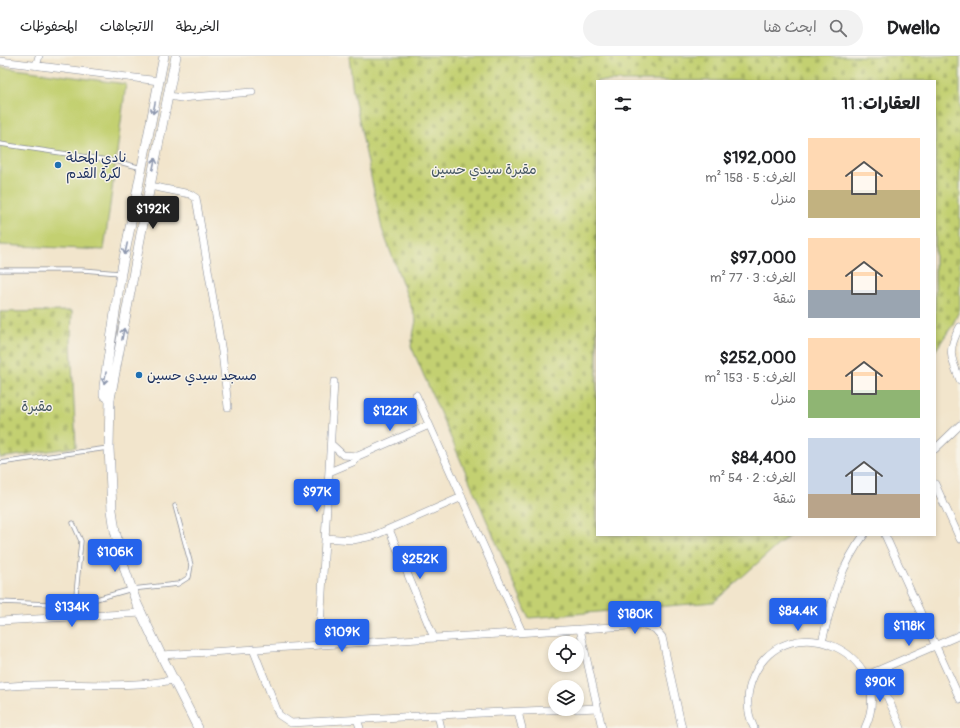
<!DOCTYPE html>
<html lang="ar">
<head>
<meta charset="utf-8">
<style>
	body { margin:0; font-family:Pangolin,"Playpen Sans Arabic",sans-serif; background:#f2f2f2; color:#202124; direction:rtl; height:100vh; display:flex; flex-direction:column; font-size:15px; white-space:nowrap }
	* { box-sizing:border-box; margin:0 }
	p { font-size:13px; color:#757577 }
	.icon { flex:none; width:22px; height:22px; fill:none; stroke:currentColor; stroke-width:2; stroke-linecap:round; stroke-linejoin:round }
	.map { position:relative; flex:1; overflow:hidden; direction:ltr }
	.drawer { position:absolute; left:596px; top:24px; width:340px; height:456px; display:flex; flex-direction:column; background:#fff; border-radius:0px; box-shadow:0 2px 6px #0003; direction:rtl }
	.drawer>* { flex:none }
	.tools { position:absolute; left:548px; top:580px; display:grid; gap:8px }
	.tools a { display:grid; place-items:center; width:36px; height:36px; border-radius:50%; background:#fff; box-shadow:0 2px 6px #0003; font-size:20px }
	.price { position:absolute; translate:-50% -34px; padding:0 9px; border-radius:4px; background:#2563eb; color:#fff; font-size:13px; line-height:26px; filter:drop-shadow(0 1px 2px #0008) }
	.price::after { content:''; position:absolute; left:50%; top:24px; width:12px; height:9px; margin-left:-6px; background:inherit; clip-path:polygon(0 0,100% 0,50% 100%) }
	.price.active { background:#222; color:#fff }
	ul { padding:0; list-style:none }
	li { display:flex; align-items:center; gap:12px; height:100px; padding:0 16px }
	li span { display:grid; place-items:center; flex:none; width:112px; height:80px; border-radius:0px; color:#555 }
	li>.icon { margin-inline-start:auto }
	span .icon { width:48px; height:48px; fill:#fffc; stroke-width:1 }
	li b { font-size:17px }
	h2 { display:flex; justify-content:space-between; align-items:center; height:48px; padding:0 16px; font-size:17px }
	header { display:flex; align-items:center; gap:24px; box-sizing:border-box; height:56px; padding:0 20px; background:#fff; border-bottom:1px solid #e0e0e0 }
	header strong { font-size:19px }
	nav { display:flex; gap:22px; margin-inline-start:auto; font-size:14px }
	.search { width:280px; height:36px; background:#f2f2f2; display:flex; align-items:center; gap:10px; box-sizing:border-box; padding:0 14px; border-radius:22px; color:#757577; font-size:15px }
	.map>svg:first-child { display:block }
</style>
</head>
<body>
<header>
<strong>Dwello</strong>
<div class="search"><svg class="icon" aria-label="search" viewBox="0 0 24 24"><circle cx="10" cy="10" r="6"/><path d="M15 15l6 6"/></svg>ابحث هنا</div>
<nav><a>الخريطة</a><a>الاتجاهات</a><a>المحفوظات</a></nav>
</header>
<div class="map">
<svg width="960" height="672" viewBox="0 0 960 672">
	<defs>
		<pattern id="cemetery-stones" width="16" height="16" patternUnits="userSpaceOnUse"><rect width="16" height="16" fill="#c3d071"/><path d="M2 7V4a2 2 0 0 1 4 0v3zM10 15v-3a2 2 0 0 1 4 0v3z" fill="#a7b364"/></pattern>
	</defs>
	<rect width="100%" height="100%" fill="#f7f3e8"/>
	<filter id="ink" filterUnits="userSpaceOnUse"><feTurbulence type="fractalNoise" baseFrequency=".025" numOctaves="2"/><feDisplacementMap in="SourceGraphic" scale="8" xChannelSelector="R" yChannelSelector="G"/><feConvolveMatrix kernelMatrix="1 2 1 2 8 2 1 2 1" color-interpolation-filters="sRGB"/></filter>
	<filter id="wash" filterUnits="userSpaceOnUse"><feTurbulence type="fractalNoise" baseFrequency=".012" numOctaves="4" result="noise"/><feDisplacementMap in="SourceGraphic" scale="16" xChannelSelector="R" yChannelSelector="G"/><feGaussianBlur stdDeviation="0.9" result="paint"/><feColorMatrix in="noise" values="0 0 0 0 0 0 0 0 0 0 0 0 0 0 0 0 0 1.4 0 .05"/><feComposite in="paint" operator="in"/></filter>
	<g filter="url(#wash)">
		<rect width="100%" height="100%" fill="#f2e5cc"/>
		<path fill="url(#cemetery-stones)" stroke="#6f8068" d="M349,0H960V253L952,270L935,295V25H597V479H789L714,546L529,562L411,290L416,264L382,173L353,36Z
			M72,255L71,285L76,391L0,402V256Z"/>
		<path fill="#c3d071" stroke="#6f8068" d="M0,11L126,28L104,194L0,189Z"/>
	</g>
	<g filter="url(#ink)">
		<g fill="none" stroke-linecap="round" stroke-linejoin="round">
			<g stroke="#868a95" stroke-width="5">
				<path id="service" d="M0,88L115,105L142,112
					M0,214H82L120,217
					M0,407L108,392
					M73,467L81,485L75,549
					M0,546L75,549L132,533L178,528L189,521L191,509L175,450"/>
			</g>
			<g stroke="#868a95" stroke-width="8">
				<path id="minor" d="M0,5L159,25
					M36,10L39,0
					M169,40L181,42L252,36
					M150,130L190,138L196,142L222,296L228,351
					M960,271C947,294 950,301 960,324
					M416,339L522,576
					M331,388L343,399L358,400L429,369
					M935,393L960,369
					M329,416L353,406L358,400
					M935,428L960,483
					M389,473L434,582
					M885,479L960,643
					M325,482L353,484L373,480L462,441
					M0,565L142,557
					M580,573L602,672
					M822,586C832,546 839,512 864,479
					M319,589L334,326
					M253,593L279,659L291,667L438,659
					M161,599L645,569L655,573L662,581L682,672
					M876,615L901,672
					M865,620L960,579
					M0,631C58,624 116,634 173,624
					M577,653L597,652
					M518,656L522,672
					M357,663L360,672
					M441,672L438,659L570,653
					M754,672C746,655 746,636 754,619C788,547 899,598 865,672"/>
			</g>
			<g stroke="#868a95" stroke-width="10">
				<path id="tertiary" d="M176,0L150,130L110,343L109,392L112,454L115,475L125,514L137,548L161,599L198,672
					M110,343L104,339V330L121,217L164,0"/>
			</g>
			<use href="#service" stroke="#fff" stroke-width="3.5"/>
			<use href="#minor" stroke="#fff" stroke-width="7"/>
			<use href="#tertiary" stroke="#fff" stroke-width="9"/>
		</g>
		<defs><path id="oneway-shaft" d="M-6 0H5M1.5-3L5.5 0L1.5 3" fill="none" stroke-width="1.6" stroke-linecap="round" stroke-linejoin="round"/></defs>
		<g stroke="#8d97ae">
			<use href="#oneway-shaft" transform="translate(154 52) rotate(101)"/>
			<use href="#oneway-shaft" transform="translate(154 108) rotate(-78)"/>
			<use href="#oneway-shaft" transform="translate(126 193) rotate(102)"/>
			<use href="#oneway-shaft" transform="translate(123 278) rotate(-79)"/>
			<use href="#oneway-shaft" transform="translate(105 322) rotate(100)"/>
		</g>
	</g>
	<g fill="#1f6fb2" stroke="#f7f3e8" stroke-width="1.5">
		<circle cx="58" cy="109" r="4"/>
		<circle cx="139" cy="319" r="4"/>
	</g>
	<g text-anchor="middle" stroke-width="3" stroke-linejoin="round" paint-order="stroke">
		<g font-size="14" fill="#1b2f5e" stroke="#f7f3e8" text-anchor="start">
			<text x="66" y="106">نادي المحلة<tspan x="66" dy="16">لكرة القدم</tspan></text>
			<text x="147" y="324">مسجد سيدي حسين</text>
		</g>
		<g font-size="14" fill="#455763" stroke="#f7f3e8">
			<text x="484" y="118">مقبرة سيدي حسين</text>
			<text x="37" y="355">مقبرة</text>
		</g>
	</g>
</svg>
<div class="tools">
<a><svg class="icon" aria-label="locate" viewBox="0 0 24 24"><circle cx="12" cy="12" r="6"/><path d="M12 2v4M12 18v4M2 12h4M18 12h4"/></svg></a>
<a><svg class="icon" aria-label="layers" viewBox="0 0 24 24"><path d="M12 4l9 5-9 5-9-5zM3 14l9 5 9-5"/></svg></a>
</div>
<b class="price active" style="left:153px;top:174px">$192K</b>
<b class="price" style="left:390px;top:376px">$122K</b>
<b class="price" style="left:317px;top:457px">$97K</b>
<b class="price" style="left:115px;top:517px">$106K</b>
<b class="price" style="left:420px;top:524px">$252K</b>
<b class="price" style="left:72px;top:572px">$134K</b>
<b class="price" style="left:798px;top:576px">$84.4K</b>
<b class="price" style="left:635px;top:579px">$180K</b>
<b class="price" style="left:909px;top:591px">$118K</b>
<b class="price" style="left:342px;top:597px">$109K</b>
<b class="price" style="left:880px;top:647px">$90K</b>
<section class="drawer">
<h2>العقارات: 11<svg class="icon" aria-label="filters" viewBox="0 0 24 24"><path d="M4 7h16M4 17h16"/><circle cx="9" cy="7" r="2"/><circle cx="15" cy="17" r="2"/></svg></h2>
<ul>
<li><span style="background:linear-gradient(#ffd9b3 65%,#c2b280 0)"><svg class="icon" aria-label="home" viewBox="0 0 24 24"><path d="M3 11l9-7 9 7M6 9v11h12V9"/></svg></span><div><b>$192,000</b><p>الغرف: 5 · 158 m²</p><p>منزل</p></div></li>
<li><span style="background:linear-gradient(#ffd9b3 65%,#9aa5b1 0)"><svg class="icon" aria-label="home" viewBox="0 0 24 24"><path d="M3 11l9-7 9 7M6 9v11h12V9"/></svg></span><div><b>$97,000</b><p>الغرف: 3 · 77 m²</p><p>شقة</p></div></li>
<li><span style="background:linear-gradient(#ffd9b3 65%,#8fb573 0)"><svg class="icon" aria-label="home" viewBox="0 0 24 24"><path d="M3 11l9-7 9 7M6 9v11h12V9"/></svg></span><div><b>$252,000</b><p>الغرف: 5 · 153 m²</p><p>منزل</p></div></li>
<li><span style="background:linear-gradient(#c9d6e8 70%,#b9a48a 0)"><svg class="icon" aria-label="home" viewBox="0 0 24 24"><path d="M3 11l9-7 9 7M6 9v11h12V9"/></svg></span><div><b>$84,400</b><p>الغرف: 2 · 54 m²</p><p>شقة</p></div></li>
</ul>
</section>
</div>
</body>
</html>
